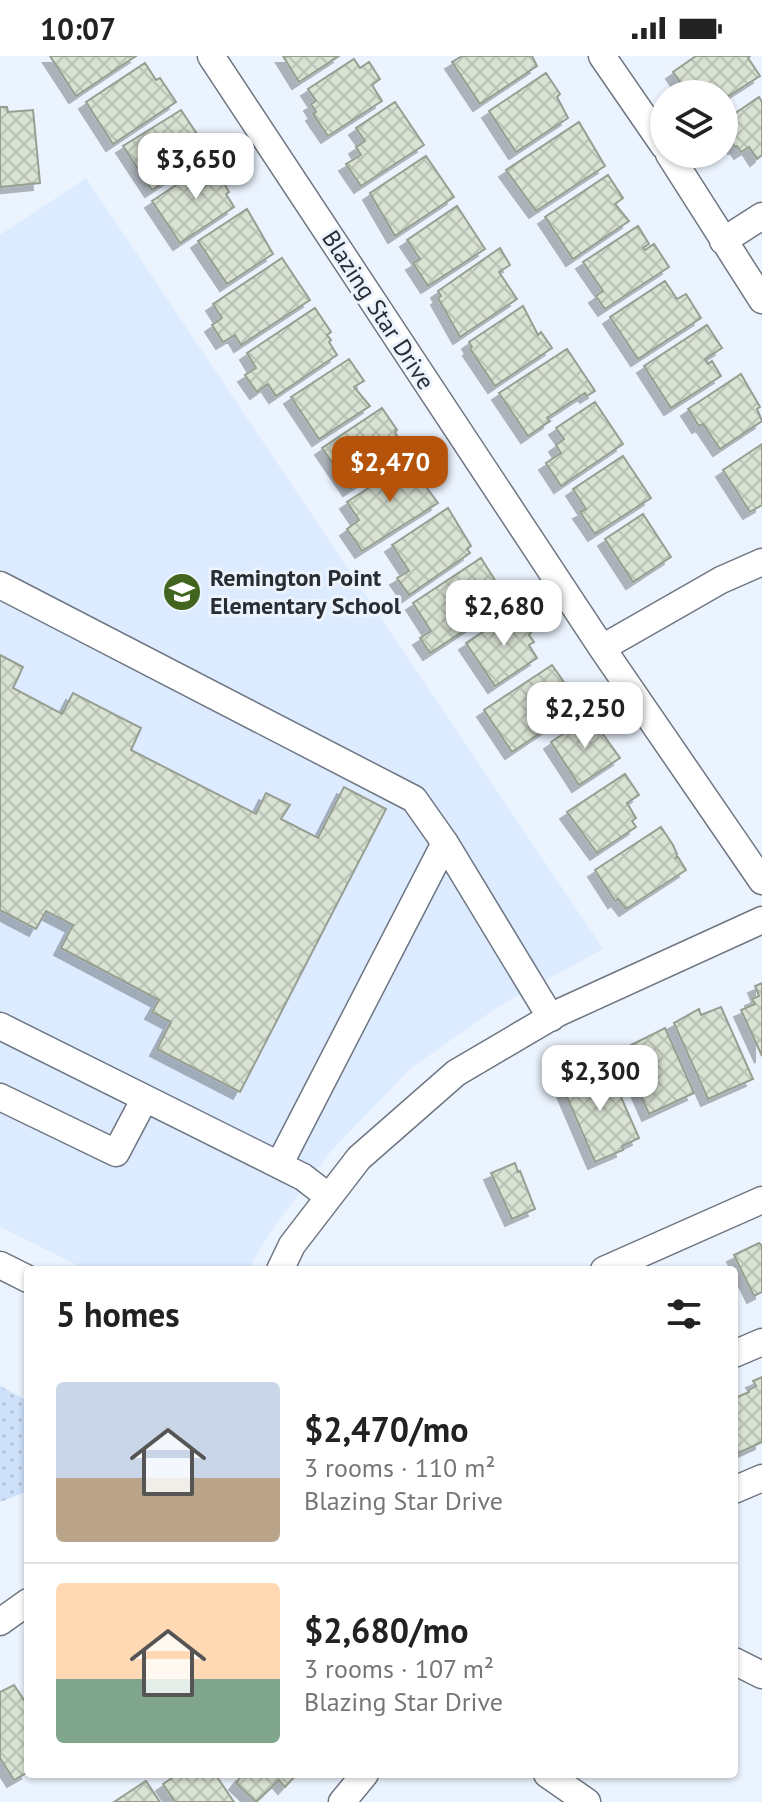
<!DOCTYPE html>
<html lang="en">
<head>
<meta charset="utf-8">
<style>
	body { margin:0; font-family:"PT Sans",sans-serif; background:#f2f2f2; color:#222; height:100vh; display:flex; flex-direction:column; font-size:30px; white-space:nowrap }
	* { box-sizing:border-box; margin:0 }
	p { font-size:26px; color:#767676 }
	.icon { flex:none; width:44px; height:44px; fill:none; stroke:currentColor; stroke-width:2; stroke-linecap:round; stroke-linejoin:round }
	.map { position:relative; flex:1; overflow:hidden }
	.sheet { position:absolute; left:24px; top:1210px; width:714px; height:512px; display:flex; flex-direction:column; background:#fff; border-radius:8px; box-shadow:0 2px 6px #0004 }
	.sheet>* { flex:none }
	.controls { position:absolute; left:650px; top:24px; display:grid; gap:16px }
	.controls a { display:grid; place-items:center; width:88px; height:88px; border-radius:50%; background:#fff; box-shadow:0 2px 6px #0004; font-size:40px }
	.price { position:absolute; translate:-50% -68px; padding:0 18px; border-radius:16px; background:#fff; color:#222; font-size:26px; line-height:52px; filter:drop-shadow(0 2px 4px #0008) }
	.price::after { content:''; position:absolute; left:50%; top:48px; width:24px; height:18px; margin-left:-12px; background:inherit; clip-path:polygon(0 0,100% 0,50% 100%) }
	.price.active { background:#b45309; color:#fff }
	ul { padding:0; list-style:none }
	li { display:flex; align-items:center; gap:24px; height:200px; padding:0 32px }
	li+li { border-top:2px solid #e0e0e0 }
	li span { display:grid; place-items:center; flex:none; width:224px; height:160px; border-radius:8px; color:#555 }
	li>.icon { margin-inline-start:auto }
	span .icon { width:96px; height:96px; fill:#fffc; stroke-width:1 }
	li b { font-size:34px }
	h2 { display:flex; justify-content:space-between; align-items:center; height:96px; padding:0 32px; font-size:34px }
	.status { display:flex; justify-content:space-between; align-items:center; height:56px; padding:0 40px; background:#fff; direction:ltr }
	.status svg { height:22px; fill:currentColor }
	.map>svg:first-child { display:block }
</style>
</head>
<body>
<div class="status"><b>10:07</b><svg viewBox="0 0 49 12"><path d="M0 12V9h3v3zM5 12V6h3v6zM10 12V3h3v9zM15 12V0h3v12zM26 1h20v11H26zM47 4h2v5h-2z"/></svg></div>
<div class="map">
<svg width="762" height="1746" viewBox="0 0 762 1746">
	<defs>
		<pattern id="grass-dots" width="8" height="8" patternUnits="userSpaceOnUse" patternTransform="scale(2)"><rect width="8" height="8" fill="#cee1fa"/><path d="M2 2h.1M6 6h.1" fill="none" stroke="#b1c1d7" stroke-width="1.8" stroke-linecap="round"/></pattern>
		<pattern id="building-cross-hatch" width="8" height="8" patternUnits="userSpaceOnUse" patternTransform="scale(2)"><rect width="8" height="8" fill="#d9e2d3"/><path d="M0 0l8 8M0 8l8-8" fill="none" stroke="#bac2b6"/></pattern>
		<filter id="shadow"><feDropShadow dx="-7" dy="7" stdDeviation="0" flood-color="#0004"/></filter>
	</defs>
	<rect width="100%" height="100%" fill="#ebf3fe"/>
	<path fill="#dcebff" d="M86,122L603,893L499,950L410,1013L331,1095L271,1175L248,1214H87L0,1171V179Z"/>
	<path fill="url(#grass-dots)" d="M0,1330L28,1345V1435L0,1446Z"/>
	<path fill="url(#building-cross-hatch)" stroke="#979f92" stroke-width="2" filter="url(#shadow)" d="M50,0H136L76,40Z
		M283,0H339L299,26Z
		M462,0H532L537,10L480,48L452,6Z
		M696,0H750L748,2L760,20L724,43V38H697L695,35L688,38L673,16Z
		M354,3L360,12L369,6L380,23L372,29L382,45L328,80L313,58L316,56L311,48L316,45L308,33Z
		M145,7L156,24L160,22L176,46L113,88L86,46Z
		M546,17L560,38L557,41L568,62L516,96L489,55Z
		M759,41L762,46V99L757,103L749,91L741,96L737,90L735,91L724,75V65Z
		M395,46L424,89L361,130L346,108L361,99L356,91L365,85L356,72Z
		M0,51H7L8,56L33,54L40,127L0,131Z
		M181,54L197,78L186,85L191,91L183,96L191,108L152,134L123,90Z
		M579,66L605,110L536,155L506,114Z
		M426,100L454,141L395,180L370,137Z
		M217,102L232,124L225,129L229,136L226,138L234,151L180,187L152,145Z
		M608,119L623,142L615,148L629,165L573,203L545,161Z
		M457,150L485,193L428,230L413,207L420,203L407,184Z
		M247,153L273,198L227,228L198,185Z
		M638,170L649,188L643,192L645,194L654,188L669,211L605,253L596,240L603,235L583,206Z
		M500,192L510,209L499,216L517,243L460,281L438,242L441,240L438,235Z
		M282,202L310,244L241,289L235,279L223,286L212,269L222,262L213,248Z
		M665,225L677,243L686,238L701,262L638,303L610,261Z
		M523,250L538,279L541,276L552,292L495,330L470,293L472,291L469,286Z
		M315,252L331,276L327,279L331,284L329,286L337,299L276,340L268,328L257,336L245,319L256,312L247,297Z
		M707,269L722,292L705,303L708,308L712,305L721,320L671,352L644,310Z
		M567,293L595,335L587,340L585,337L547,362L550,365L528,380L499,337Z
		M349,303L364,325L354,331L370,350L319,383L291,341Z
		M741,318L760,351L757,353L762,365L720,393L703,368L699,370L688,353Z
		M595,346L623,388L561,430L546,407L561,397L556,389L564,383L556,372Z
		M382,352L397,374L395,376L406,396L350,433L322,392Z
		M762,388V449L750,456L723,414Z
		M623,400L651,442L595,478L580,456L586,453L573,433Z
		M414,402L429,425L424,428L438,447L362,495L347,473L359,464L347,446Z
		M448,452L471,490L467,493L470,497L409,539L397,522L409,515L392,489Z
		M643,458L671,501L633,526L605,483Z
		M481,502L500,532L497,534L506,547L430,597L420,582L431,575L413,547Z
		M516,554L531,577L529,579L534,586L529,589L537,602L495,630L466,587Z
		M0,599L23,611L13,632L62,658L73,637L141,672L131,694L256,758L266,737L290,749L281,763L318,782L344,731L386,753L240,1036L157,993L171,966L152,956L159,944L61,892L73,869L46,855L36,873L0,854Z
		M552,609L573,639L570,641L577,652L512,696L484,654Z
		M590,660L620,702L579,729L551,686Z
		M625,718L639,739L627,747L636,762L632,765L636,771L597,797L567,756Z
		M661,771L673,789L677,798L676,802L678,801L686,814L626,853L618,843L615,845L595,814Z
		M762,927V1000L741,954L755,948L752,943L759,940L755,930Z
		M721,951L753,1023L708,1043L674,967L699,953L701,959Z
		M665,972L694,1037L649,1058L621,994Z
		M607,1009L639,1082L622,1090L623,1094L595,1106L561,1027L587,1015L589,1020Z
		M515,1107L518,1116L520,1115L535,1153L512,1163L491,1117Z
		M759,1187L762,1190V1236L754,1240L734,1199Z
		M762,1321V1386L736,1398L734,1392L735,1342L749,1336V1334L756,1330L753,1325Z
		M14,1629L28,1650V1716L14,1724L0,1702V1636Z
		M178,1718H215L234,1746H175L163,1728Z
		M243,1718H297L285,1731L279,1724L256,1746L236,1727Z
		M146,1725L160,1746H114Z"/>
	<g fill="none" stroke-linecap="round" stroke-linejoin="round">
		<g stroke="#6d7682" stroke-width="29">
			<path id="minor" d="M211,0L602,592L762,825
				M602,0L664,90
				M669,98L762,244
				M723,185L762,160
				M0,529L414,743L445,787L551,962
				M602,592L721,524L762,506
				M0,970L303,1121L329,1141
				M0,1041L116,1097L144,1044
				M279,1109L445,787
				M0,1209L28,1223
				M280,1214L292,1189L359,1102L456,1017L558,957L762,864
				M604,1214L762,1144
				M734,1298L762,1286
				M734,1434L762,1422
				M0,1566L28,1546
				M734,1605L762,1619
				M547,1718L587,1746
				M342,1746L365,1718"/>
		</g>
		<use href="#minor" stroke="#fff" stroke-width="26"/>
	</g>
	<defs>
		<g id="school-disc" transform="scale(2)"><circle r="9.5" fill="#41651e" stroke="#ebf3fe"/><path d="M0-5L7-2L0 1L-7-2ZM-4 1L0 2.5L4 1V4Q0 6-4 4Z" fill="#fff"/></g>
	</defs>
	<g fill-rule="evenodd">
		<use href="#school-disc" x="182" y="536"/>
	</g>
	<g text-anchor="middle" stroke-width="6" stroke-linejoin="round" paint-order="stroke">
		<g font-size="24" fill="#292c31" stroke="#ebf3fe">
			<text transform="translate(378 254) rotate(57)" y="8">Blazing Star Drive</text>
		</g>
		<g font-size="24" font-weight="bold" fill="#292c31" stroke="#ebf3fe" text-anchor="start">
			<text x="210" y="530">Remington Point<tspan x="210" dy="28">Elementary School</tspan></text>
		</g>
	</g>
</svg>
<div class="controls">
<a><svg class="icon" aria-label="layers" viewBox="0 0 24 24"><path d="M12 4l9 5-9 5-9-5zM3 14l9 5 9-5"/></svg></a>
</div>
<b class="price" style="left:196px;top:145px">$3,650</b>
<b class="price active" style="left:390px;top:448px">$2,470</b>
<b class="price" style="left:504px;top:592px">$2,680</b>
<b class="price" style="left:585px;top:694px">$2,250</b>
<b class="price" style="left:600px;top:1057px">$2,300</b>
<section class="sheet">
<h2>5 homes<svg class="icon" aria-label="filters" viewBox="0 0 24 24"><path d="M4 7h16M4 17h16"/><circle cx="9" cy="7" r="2"/><circle cx="15" cy="17" r="2"/></svg></h2>
<ul>
<li><span style="background:linear-gradient(#c9d6e8 60%,#b9a48a 0)"><svg class="icon" aria-label="home" viewBox="0 0 24 24"><path d="M3 11l9-7 9 7M6 9v11h12V9"/></svg></span><div><b>$2,470/mo</b><p>3 rooms · 110 m²</p><p>Blazing Star Drive</p></div></li>
<li><span style="background:linear-gradient(#ffd9b3 60%,#7fa58c 0)"><svg class="icon" aria-label="home" viewBox="0 0 24 24"><path d="M3 11l9-7 9 7M6 9v11h12V9"/></svg></span><div><b>$2,680/mo</b><p>3 rooms · 107 m²</p><p>Blazing Star Drive</p></div></li>
</ul>
</section>
</div>
</body>
</html>
